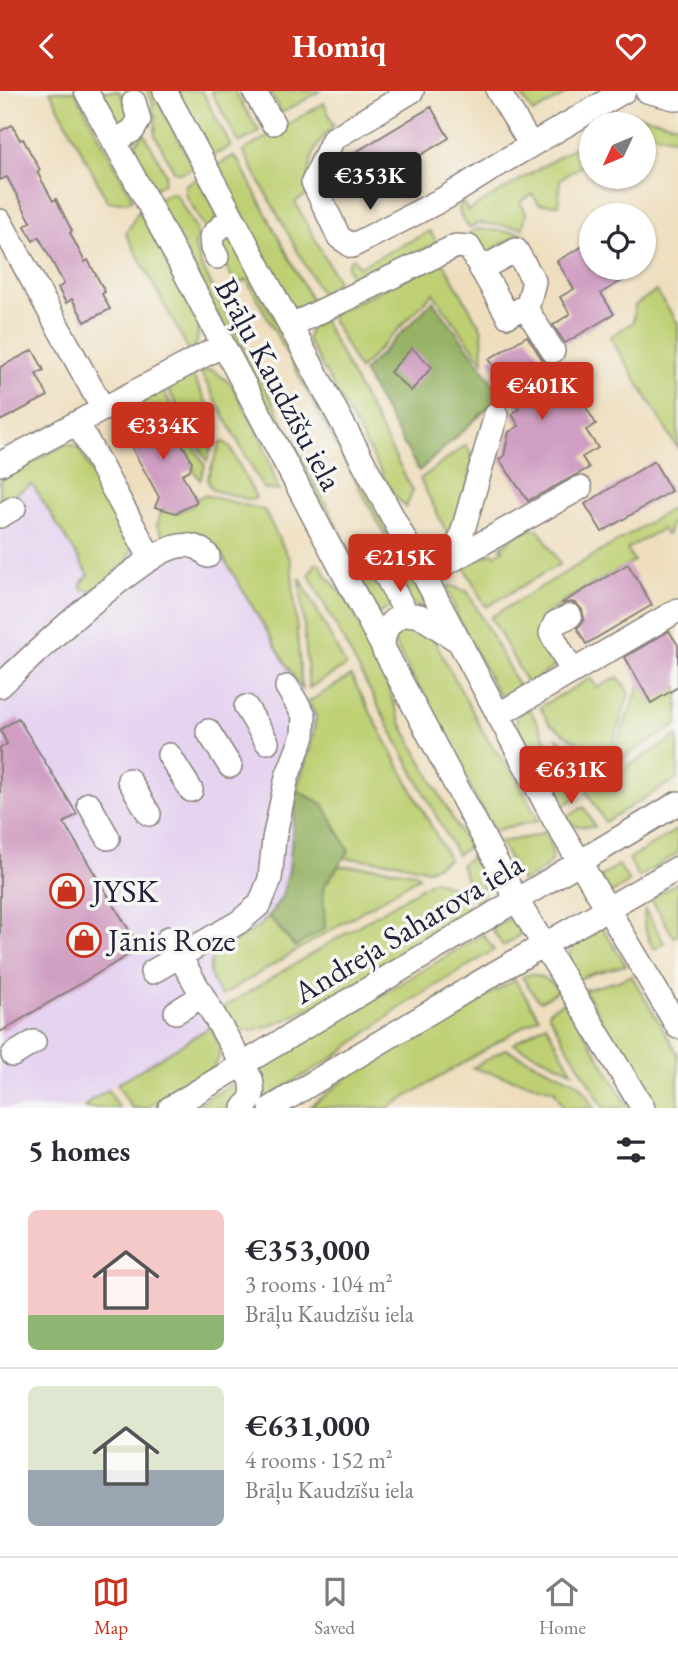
<!DOCTYPE html>
<html lang="en">
<head>
<meta charset="utf-8">
<style>
	body { margin:0; font-family:"EB Garamond",serif; background:#f2f2f3; color:#2b2b33; height:100vh; display:flex; flex-direction:column; font-size:26px; white-space:nowrap }
	* { box-sizing:border-box; margin:0 }
	p { font-size:23px; color:#7c7c81 }
	.icon { flex:none; width:38px; height:38px; fill:none; stroke:currentColor; stroke-width:2; stroke-linecap:round; stroke-linejoin:round }
	.map { position:relative; height:1017px; overflow:hidden }
	.panel { display:flex; flex-direction:column; background:#fff; flex:1 }
	.panel>* { flex:none }
	.needle { width:46px; rotate:226deg }
	.fabs { position:absolute; left:579px; top:21px; display:grid; gap:14px }
	.fabs a { display:grid; place-items:center; width:77px; height:77px; border-radius:50%; background:#fff; box-shadow:0 2px 5px #0004; font-size:35px }
	.price { position:absolute; translate:-50% -60px; padding:0 16px; border-radius:7px; background:#c8321e; color:#fff; font-size:23px; line-height:46px; filter:drop-shadow(0 2px 4px #0008) }
	.price::after { content:''; position:absolute; left:50%; top:42px; width:21px; height:16px; margin-left:-10px; background:inherit; clip-path:polygon(0 0,100% 0,50% 100%) }
	.price.current { background:#222; color:#fff }
	ul { padding:0; list-style:none }
	li { display:flex; align-items:center; gap:21px; height:175px; padding:0 28px }
	li+li { border-top:2px solid #e1e1e2 }
	li span { display:grid; place-items:center; flex:none; width:196px; height:140px; border-radius:10px; color:#555 }
	li>.icon { margin-inline-start:auto }
	span .icon { width:84px; height:84px; fill:#fffc; stroke-width:1 }
	li b { font-size:30px }
	h2 { display:flex; justify-content:space-between; align-items:center; height:84px; padding:0 28px; font-size:30px }
	header { display:flex; justify-content:space-between; align-items:center; height:91px; padding:0 28px; background:#c8321e; color:#fff; font-size:32px; font-weight:700 }
	.dock { display:flex; justify-content:space-around; align-items:center; height:98px; border-top:2px solid #e1e1e2; background:#fff; font-size:19px; color:#7c7c81 }
	.dock a { display:grid; justify-items:center; gap:4px }
	.dock .current { color:#c8321e }
	.map>svg:first-child { display:block }
</style>
</head>
<body>
<header><svg class="icon" aria-label="back" viewBox="0 0 24 24"><path d="M15 5l-7 7 7 7"/></svg>Homiq<svg class="icon" aria-label="heart" viewBox="0 0 24 24"><path d="M12 20l-8-8c-3-5 5-10 8-4 3-6 11-1 8 4z"/></svg></header>
<div class="map">
<svg width="678" height="1017" viewBox="0 0 678 1017">
	<rect width="100%" height="100%" fill="#f6f6f2"/>
	<filter id="ink" filterUnits="userSpaceOnUse"><feTurbulence type="fractalNoise" baseFrequency=".0143" numOctaves="2"/><feDisplacementMap in="SourceGraphic" scale="14" xChannelSelector="R" yChannelSelector="G"/><feConvolveMatrix kernelMatrix="1 2 1 2 8 2 1 2 1" color-interpolation-filters="sRGB"/></filter>
	<filter id="wash" filterUnits="userSpaceOnUse"><feTurbulence type="fractalNoise" baseFrequency=".00686" numOctaves="4" result="noise"/><feDisplacementMap in="SourceGraphic" scale="28" xChannelSelector="R" yChannelSelector="G"/><feGaussianBlur stdDeviation="1.57" result="paint"/><feColorMatrix in="noise" values="0 0 0 0 0 0 0 0 0 0 0 0 0 0 0 0 0 1.4 0 .05"/><feComposite in="paint" operator="in"/></filter>
	<g filter="url(#wash)">
		<rect width="100%" height="100%" fill="#eedebe"/>
		<path fill="#e5d3f0" d="M32,393L90,485L130,452L180,443L215,452L316,625L289,779L282,805L269,825L259,835L219,861L214,894L221,905L222,917L210,936L77,1017H0V412Z"/>
		<path fill="#bed073" stroke="#707957" stroke-width="2" d="M50,0H75L133,108L127,111H108Z
			M101,0H119L130,21L121,40Z
			M147,0H153L193,76C186,80 182,84 174,80L155,44L156,27L151,16L154,14Z
			M177,0H202L231,55L211,66Z
			M211,0H234L259,40L258,42L239,52Z
			M269,0H320L282,22Z
			M519,0H571L533,22Z
			M324,12L334,35C311,54 308,76 307,104L295,111L337,189L332,197L321,203L243,60Z
			M633,23L678,34V48L644,41V33H633Z
			M144,42L166,83L164,92L152,99C146,88 132,68 134,56C135,51 141,47 144,42Z
			M577,55L586,72L560,88L559,114L539,113L532,103L520,111L526,122L523,137L478,132L469,137C463,128 455,120 462,110L468,120Z
			M233,65L239,71L315,216L305,220L292,216L216,75Z
			M198,87L216,120V128L206,140L185,102V94Z
			M170,102L176,103L197,140L195,157L200,169L199,170L355,469L370,470L394,514L378,523L157,108Z
			M139,119L197,228C200,242 198,251 191,263L126,143Z
			M477,138L523,142L493,158V163L480,165L468,143Z
			M430,140L437,152L360,190L353,188L347,176L350,169L354,167L359,176Z
			M227,146H231L429,519L405,510L380,463L388,450L247,189L239,192L235,191L218,162L222,149Z
			M442,169L482,239L483,271L433,202L359,279L330,224Z
			M656,200L678,232V358L610,246L633,231L635,214Z
			M323,229L413,400L406,416L394,404L307,248L310,238Z
			M213,279L232,294L261,347L279,400L263,397L200,280Z
			M192,284L219,335L207,370L167,296Z
			M163,299L205,375L200,389L191,375L175,339L167,337L158,322L134,314Z
			M223,351L229,354L256,407L251,409L213,399L207,389L220,353Z
			M66,353L72,354L78,356L130,452L131,458L128,471L95,498L83,499L81,496L82,491L89,484L32,393L0,412V389Z
			M466,354L474,369L452,452L420,388Z
			M205,404L264,419L291,471L302,600L215,452L180,443L164,446L157,435L161,420L169,416L177,422L194,413L195,408Z
			M678,414V427L670,434L668,443L666,444L662,438L627,458L634,470L562,511L563,513L546,523L540,535L558,568L556,574L528,594L491,526Z
			M524,436L539,439L560,473L486,516L463,473C473,468 482,467 492,462L494,464L503,459L501,456C510,450 516,443 524,436Z
			M316,472L320,473L326,484L347,509L378,569L401,632L468,756L457,764L309,484Z
			M300,487L346,575L309,597Z
			M449,494L468,501L521,600L505,607L498,603L459,529L448,498Z
			M409,536C420,538 426,541 434,549L487,648L517,688L539,730L503,737L494,741L394,551V546L400,538Z
			M351,585L449,768L428,779L395,771L344,767L349,760L296,699L310,658L316,625L308,611Z
			M618,586L629,602L607,672L549,632L540,616L591,587L597,597Z
			M640,593L678,596V633L613,672L609,673Z
			M529,617L577,706L559,717L516,633C517,624 521,620 529,617Z
			M678,645V687L605,731L586,700Z
			M556,646L602,679L581,692Z
			M584,716L595,736L576,735L565,727Z
			M678,738V762L639,786L629,768Z
			M544,741C563,771 547,777 522,791L500,751L535,745Z
			M472,766C482,784 488,794 479,814L469,800L461,773Z
			M619,774L629,791L610,803L600,786Z
			M338,775L376,776L415,782L419,786L221,905C213,893 205,880 213,865L259,835L269,825L295,856L323,797Z
			M434,789L460,799L471,823C435,844 276,948 244,939C232,936 228,926 222,917Z
			M678,791V844L674,846L651,808Z
			M645,819L664,852L654,858C647,846 642,834 645,819Z
			M513,825H515C526,845 519,845 503,855L492,838Z
			M601,835L626,874L591,883L576,889C558,858 576,850 601,835Z
			M483,843L494,859L401,916L336,965L262,1009L260,977Z
			M531,883C544,886 551,890 559,899L541,910L538,909L522,886Z
			M631,884L678,963V1017H653L584,899L618,890Z
			M515,889L539,926L388,1017L310,1016L362,975Z
			M566,910L629,1017H604L549,924L550,919Z
			M546,933L572,980L513,953Z
			M210,936C219,952 225,960 213,977L146,1017H132L117,993Z
			M505,958L576,991L582,996L594,1017H564L554,999L472,977Z
			M239,991L242,993V1009L229,1017H192L234,992Z
			M108,999L119,1017H85L91,1009Z"/>
		<path fill="#96b265" stroke="#5c6a50" stroke-width="2" d="M433,210L485,280L501,305L419,380L363,281Z
			M296,699L323,713L349,760L323,797L325,837L295,856L269,825L282,805L289,779Z"/>
		<g id="blocks">
			<path fill="#d09ec2" d="M431,16L449,47L360,101L341,70Z
				M12,34L20,49L23,48L40,79L37,81L53,110L56,108L72,140L70,142L85,171L88,169L105,201L102,203L110,218L85,231L72,208L66,212L58,197L64,193L39,146L33,150L25,135L31,131L7,86L0,89V40Z
				M592,150V177H644L601,202L614,223L565,252L553,234L570,223L560,206L574,198L557,170Z
				M527,245L542,268L546,272L551,273L561,291L567,287L587,318L596,333L586,339L598,357L582,366L589,377L528,410L499,368L504,365L509,341L519,335L512,323L519,318L501,287L493,285L495,277L489,268Z
				M412,257L432,276L411,300L390,281Z
				M33,259L44,279L36,283L48,305L0,330V276Z
				M158,322L167,337L175,339L192,371L190,379L182,383L197,411L176,422L155,416L159,406L123,341Z
				M654,370L671,400L602,441L585,413Z
				M628,473L652,514L586,553L577,537L582,532L584,527L582,519L577,513L572,511L563,513L562,512Z
				M669,540L678,554V596L651,612L625,566Z
				M18,627L77,723L64,732L140,857L0,941V657L7,653L0,639Z"/>
		</g>
	</g>
	<g filter="url(#ink)">
		<use href="#blocks" fill-opacity="0" stroke="#88807c" stroke-width="2"/>
		<g fill="none" stroke-linecap="round" stroke-linejoin="round">
			<g stroke="#88807c" stroke-width="26">
				<path id="minor" d="M86,0L146,108L516,808L643,1017
					M165,0L554,728L678,936
					M254,0L273,32
					M412,0L333,48L313,91L339,146L352,155L447,106L504,70L624,0
					M498,0L531,54
					M647,0L678,8
					M114,51L133,39L139,29L134,11
					M0,130L103,318
					M217,166L212,157L211,146C217,138 225,134 231,125
					M525,216L553,260
					M290,235L456,155L469,156L508,225L528,214L534,190L516,159L481,178
					M78,333L151,468
					M0,373L223,254
					M0,425L14,417
					M375,464L407,524
					M455,467L496,324
					M424,485L580,397
					M570,525L555,532L551,542L572,580
					M384,560C380,536 396,519 420,525L455,548
					M0,595C44,554 87,513 136,478C147,470 166,457 179,455C190,453 201,456 208,465
					M246,616L267,651
					M498,624L678,519
					M208,640L230,675
					M169,664L191,699
					M129,689L149,723
					M89,713L108,747
					M169,847L251,988C254,1001 253,1007 244,1017
					M152,881L239,831L260,813L270,788L274,748L287,686L303,645L304,624L287,596
					M176,921L202,905
					M13,964L34,951
					M170,1017L678,712
					M271,1017L495,882L678,777"/>
			</g>
			<use href="#minor" stroke="#fff" stroke-width="23"/>
		</g>
	</g>
	<defs>
		<g id="shop-ring" transform="scale(1.75)"><circle r="9.5" fill="#f6f6f2" stroke="#c8321e" stroke-width="1.5"/><path d="M-5-2.5h2.3a2.7 3.5 0 0 1 5.4 0H5L5.5 6h-11ZM-1.5-2.5h3a1.5 2.3 0 0 0-3 0Z" fill="#c8321e"/></g>
	</defs>
	<g fill-rule="evenodd">
		<use href="#shop-ring" x="67" y="800"/>
		<use href="#shop-ring" x="84" y="849"/>
	</g>
	<g text-anchor="middle" stroke-width="7" stroke-linejoin="round" paint-order="stroke">
		<g font-size="32" fill="#22223b" stroke="#f6f6f2">
			<text transform="translate(279 293) rotate(62)" y="11">Brāļu Kaudzīšu iela</text>
			<text transform="translate(408 837) rotate(-31)" y="11">Andreja Saharova iela</text>
		</g>
		<g font-size="32" fill="#22223b" stroke="#f6f6f2" text-anchor="start">
			<text x="92" y="811">JYSK</text>
			<text x="108" y="860">Jānis Roze</text>
		</g>
	</g>
</svg>
<div class="fabs">
<a><svg class="needle" viewBox="-14 -14 28 28"><path d="M0-13l5 13h-10z" fill="#e53935"/><path d="M0 13l5-13h-10z" fill="#7c7c81"/></svg></a>
<a><svg class="icon" aria-label="locate" viewBox="0 0 24 24"><circle cx="12" cy="12" r="6"/><path d="M12 2v4M12 18v4M2 12h4M18 12h4"/></svg></a>
</div>
<b class="price current" style="left:370px;top:121px">€353K</b>
<b class="price" style="left:542px;top:331px">€401K</b>
<b class="price" style="left:163px;top:371px">€334K</b>
<b class="price" style="left:400px;top:503px">€215K</b>
<b class="price" style="left:571px;top:715px">€631K</b>
</div>
<section class="panel">
<h2>5 homes<svg class="icon" aria-label="filters" viewBox="0 0 24 24"><path d="M4 7h16M4 17h16"/><circle cx="9" cy="7" r="2"/><circle cx="15" cy="17" r="2"/></svg></h2>
<ul>
<li><span style="background:linear-gradient(#f6c9c9 75%,#8fb573 0)"><svg class="icon" aria-label="home" viewBox="0 0 24 24"><path d="M3 11l9-7 9 7M6 9v11h12V9"/></svg></span><div><b>€353,000</b><p>3 rooms · 104 m²</p><p>Brāļu Kaudzīšu iela</p></div></li>
<li><span style="background:linear-gradient(#dfe7d0 60%,#9aa5b1 0)"><svg class="icon" aria-label="home" viewBox="0 0 24 24"><path d="M3 11l9-7 9 7M6 9v11h12V9"/></svg></span><div><b>€631,000</b><p>4 rooms · 152 m²</p><p>Brāļu Kaudzīšu iela</p></div></li>
</ul>
</section>
<nav class="dock">
<a class="current"><svg class="icon" aria-label="map" viewBox="0 0 24 24"><path d="M3 6l6-2 6 2 6-2v14l-6 2-6-2-6 2zM9 4v14M15 6v14"/></svg>Map</a>
<a><svg class="icon" aria-label="saved" viewBox="0 0 24 24"><path d="M7 4h10v16l-5-4-5 4z"/></svg>Saved</a>
<a><svg class="icon" aria-label="home" viewBox="0 0 24 24"><path d="M3 11l9-7 9 7M6 9v11h12V9"/></svg>Home</a>
</nav>
</body>
</html>
